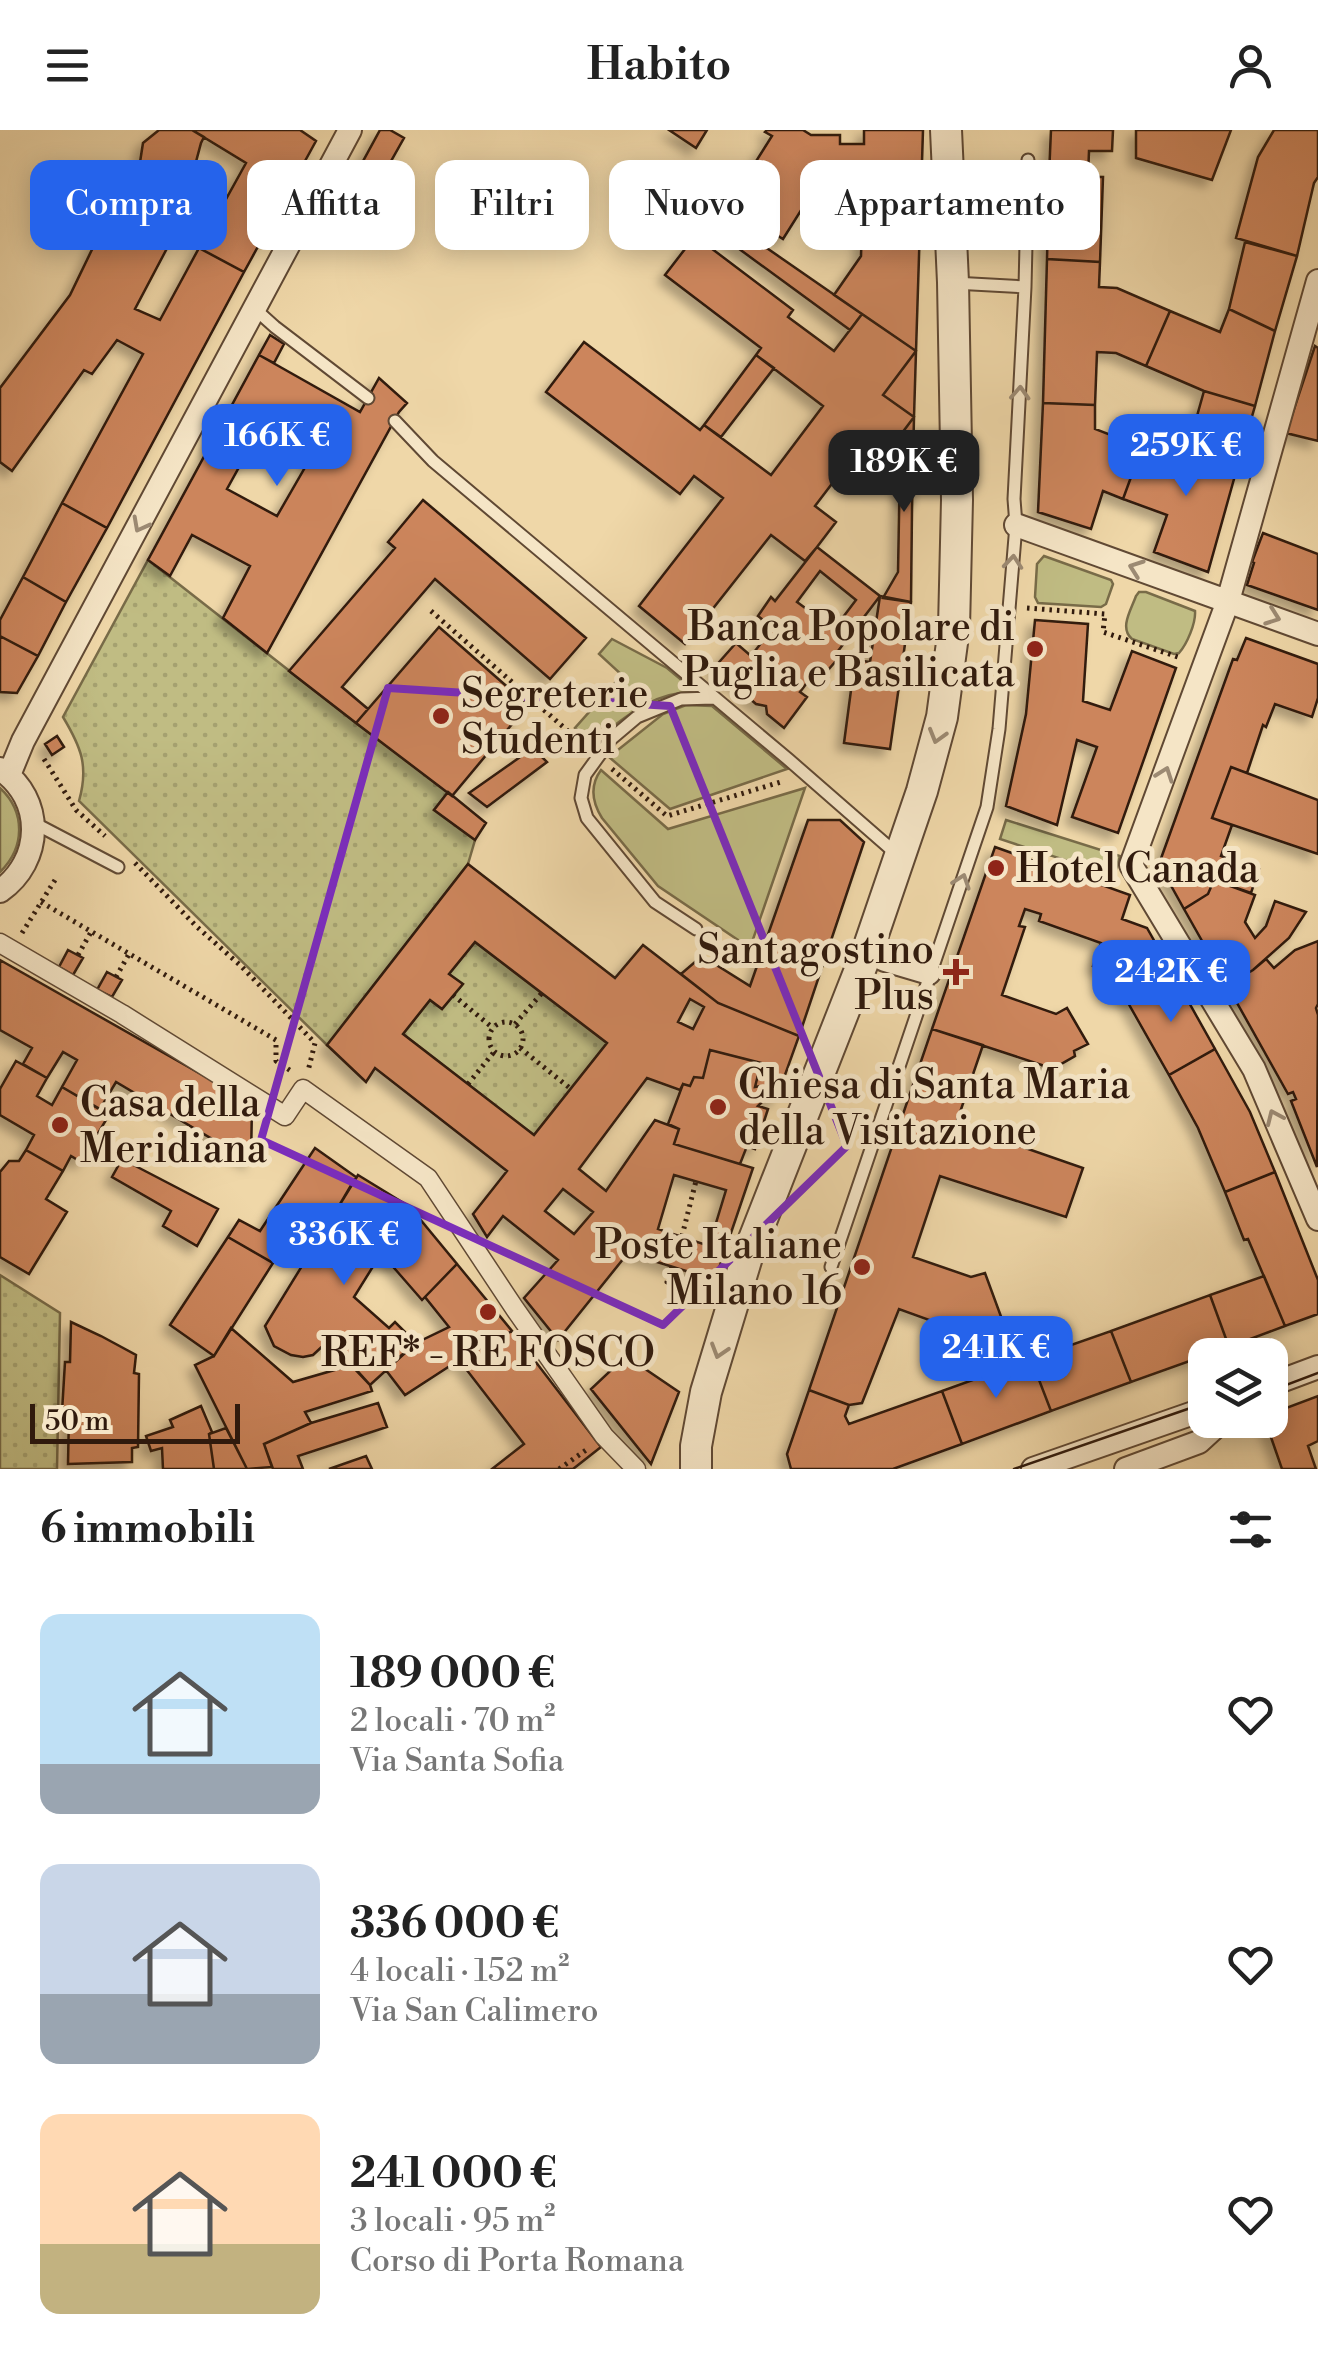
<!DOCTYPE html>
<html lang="it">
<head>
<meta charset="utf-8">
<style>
	body { margin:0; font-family:"Libre Bodoni",serif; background:#f2f2f2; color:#222; height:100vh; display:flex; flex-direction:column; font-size:38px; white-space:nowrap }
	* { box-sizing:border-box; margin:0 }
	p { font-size:32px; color:#767676 }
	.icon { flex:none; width:55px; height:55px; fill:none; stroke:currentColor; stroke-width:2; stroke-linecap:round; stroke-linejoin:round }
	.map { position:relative; height:1339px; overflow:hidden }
	.sheet { display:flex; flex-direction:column; background:#fff; flex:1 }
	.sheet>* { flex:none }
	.hud { position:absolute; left:30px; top:30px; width:1260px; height:90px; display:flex; gap:20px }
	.tools { position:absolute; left:1188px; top:1208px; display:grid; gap:20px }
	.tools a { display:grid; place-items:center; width:100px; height:100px; border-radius:20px; background:#fff; box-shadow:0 5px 25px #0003; font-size:50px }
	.scale { position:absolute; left:30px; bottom:25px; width:210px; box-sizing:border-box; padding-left:10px; border:5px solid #301a0d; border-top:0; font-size:28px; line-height:35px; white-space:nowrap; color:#301a0d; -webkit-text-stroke:8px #f5e5c6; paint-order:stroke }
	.price { position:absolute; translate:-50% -85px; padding:0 22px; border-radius:20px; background:#2563eb; color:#fff; font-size:32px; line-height:65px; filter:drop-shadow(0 2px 5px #0008) }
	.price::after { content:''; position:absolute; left:50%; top:60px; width:30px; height:22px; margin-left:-15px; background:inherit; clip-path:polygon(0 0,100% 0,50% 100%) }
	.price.selected { background:#222; color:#fff }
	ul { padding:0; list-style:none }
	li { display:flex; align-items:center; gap:30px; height:250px; padding:0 40px }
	li span { display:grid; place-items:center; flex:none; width:280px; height:200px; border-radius:20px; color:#555 }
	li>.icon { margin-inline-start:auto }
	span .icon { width:120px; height:120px; fill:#fffc; stroke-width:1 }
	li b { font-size:42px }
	h2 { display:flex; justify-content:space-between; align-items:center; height:120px; padding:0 40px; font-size:42px }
	.tag { padding:0 35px; border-radius:20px; background:#fff; box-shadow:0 5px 25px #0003; font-size:35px; line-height:90px }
	.tag.selected { background:#2563eb; color:#fff }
	header { display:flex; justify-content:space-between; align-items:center; height:130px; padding:0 40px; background:#fff; font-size:45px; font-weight:600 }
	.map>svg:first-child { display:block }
</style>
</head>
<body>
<header><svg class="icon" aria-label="menu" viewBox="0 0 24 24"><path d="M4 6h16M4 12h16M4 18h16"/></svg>Habito<svg class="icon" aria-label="person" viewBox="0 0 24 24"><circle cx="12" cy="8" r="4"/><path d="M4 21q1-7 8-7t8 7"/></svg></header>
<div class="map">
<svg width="1318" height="1339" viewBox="0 0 1318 1339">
	<defs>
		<pattern id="garden-dots" width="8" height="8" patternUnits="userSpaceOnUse" patternTransform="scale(2.5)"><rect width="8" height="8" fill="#c0bc83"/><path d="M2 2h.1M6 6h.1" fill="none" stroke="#a5a170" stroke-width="1.8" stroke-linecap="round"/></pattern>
		<filter id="shadow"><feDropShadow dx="-7" dy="7" stdDeviation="5" flood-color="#0004"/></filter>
	</defs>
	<rect width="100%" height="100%" fill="#efd7a8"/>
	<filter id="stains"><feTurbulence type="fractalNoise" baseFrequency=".002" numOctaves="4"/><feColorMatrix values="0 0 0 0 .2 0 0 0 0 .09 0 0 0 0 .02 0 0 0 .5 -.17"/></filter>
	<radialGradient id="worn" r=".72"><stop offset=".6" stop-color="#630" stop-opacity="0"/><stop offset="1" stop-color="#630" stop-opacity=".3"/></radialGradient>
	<path fill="#c0bc83" stroke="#786b48" stroke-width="2.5" d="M1044,426L1111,450L1113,454L1106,474L1101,477L1038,473L1035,467L1037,434Z
		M1139,462H1146L1195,481C1196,493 1187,514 1179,523L1174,524L1132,509C1119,498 1131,480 1136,466Z
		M612,509L667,538L696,562C653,561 625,587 592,613L575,598L622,545L599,524Z
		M686,575L712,576L787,639L670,679L609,627L663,584Z
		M601,640L668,699L805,658L750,818L658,756L602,688C592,672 590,655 601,640Z
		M0,658C26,682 25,718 0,742Z
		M1006,690L1120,726L1114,746L1000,709Z"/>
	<path fill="url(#garden-dots)" stroke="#786b48" stroke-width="2.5" d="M148,430L356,593L448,662L434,680L475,710L468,734L327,915L79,671C89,636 81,617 63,587Z
		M475,812L607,913L534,1005L403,904L430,870L442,879L462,855L449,844Z
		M0,1145L60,1183L57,1339H0Z"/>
	<path fill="#cc855b" stroke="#301a0d" stroke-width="2.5" fill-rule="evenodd" filter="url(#shadow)" d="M159,0H192L204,7L201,13L193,43L166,63L138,45L143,13Z
		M192,0H300L316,11L244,142L199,118L246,33Z
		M380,0H390L404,8L372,65L381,69L363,98L337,79Z
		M669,0H707L696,18Z
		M767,0H803L811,5H840V14H864V0H923L916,221L834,165L861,126L863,56L837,55L836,66H810L783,109L733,78L753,47L748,44L772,6L765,2Z
		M1051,0H1113L1112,21H1089L1088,47L1049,46Z
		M1136,0H1231L1212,50L1136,28Z
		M1274,0H1318V47L1314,53L1297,126L1236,108L1258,27Z
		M1049,46L1103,47L1100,132L1047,129Z
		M699,71L862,184L850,200L690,83Z
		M115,72L174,105L135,179L160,190L199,118L244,142L107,398L62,373L143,224L117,210L92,244L84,240L12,341L0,332V258L70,165Z
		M695,106L793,180L788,187L834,221L862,184L916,221L883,265L914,287L887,323L866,309L815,376L836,392L817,417L805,431L771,405L685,514L639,476L723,368L694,346L680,364L546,262L584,212L700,300L704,295L771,345L823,276L756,225L761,218L665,145Z
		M1245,112L1297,126L1275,201L1229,179Z
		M1047,129L1100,132L1099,157L1117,158L1170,181L1146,236L1116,223L1097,222L1095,275L1043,273Z
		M1229,179L1275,201L1255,276L1204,261L1146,236L1170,181L1220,202Z
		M270,205L284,214L274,233L259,225Z
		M1315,216L1318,218V311L1286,303Z
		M916,221L914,287L883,265Z
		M259,225L360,282L379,248L407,273L399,282L267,523L223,488L250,436L192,405L170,446L148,430ZM264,292L315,320L277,386L227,359Z
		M756,225L774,238L721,307L704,295Z
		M1204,261L1255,276L1241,324L1190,311Z
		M1043,273L1095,275V299L1142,317L1123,369L1103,361L1091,399L1038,382Z
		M914,287L912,379L911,472L883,468L898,442L900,332L887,323Z
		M1190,311L1241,324L1208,442L1154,422L1167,385L1123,369L1142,317L1184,332Z
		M423,370L586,508L550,549L435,449L342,557L368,579L356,593L289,541L395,418L388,412Z
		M62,373L107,398L66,472L23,447Z
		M1263,403L1318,424V480L1247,455L1254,433L1252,432Z
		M817,417L880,466L838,521L842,524L828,540L821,534L800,562L807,567L784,598L767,584L766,576L756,574L741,561L739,551L730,553L713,539L736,513L751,526L773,498L758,486L771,467L775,471ZM820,441L856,470L834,499L797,472Z
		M23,447L66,472L38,526L0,506V490Z
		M880,466L911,472L890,619L844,613L855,530L870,532Z
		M1035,490L1088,494L1083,571L1110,580L1132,521L1176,538L1118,703L1072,687L1097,617L1077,610L1057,695L1006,676L1026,584Z
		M439,497L528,575L452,666L356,593Z
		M0,506L38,526L17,563L0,562Z
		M1246,508L1318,534V568L1312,587L1275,574L1266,597L1263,595L1247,643L1231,637L1212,688L1232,695L1221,726L1259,739L1251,763L1214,750L1208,764L1184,779L1159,734L1233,529L1237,530Z
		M57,606L64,617L52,625L45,614Z
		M533,618L547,632L487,677L469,663Z
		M1231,637L1318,670V724L1212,688Z
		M448,662L486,693L475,710L434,680Z
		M808,690H840L864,712L799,906L718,873L681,844L702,826L750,856Z
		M995,717L1130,765L1122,789L1147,798L1173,844L1127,871L1110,841H1103L1093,836L1101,813L1039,791L1041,784L1025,779L1019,796L1025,797L1002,865L1056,884L1067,878L1088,914L1074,921L1075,926L1047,942L1042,935L932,899Z
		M468,734L615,848L643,815L718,873L799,906L776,970L767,967L766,960L761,956L755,957L761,933L710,920L703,948L694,947L690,956L683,954L680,960L647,948L579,1039L606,1061L655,990L679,999L674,1014L753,1038L715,1150L628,1123L558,1210L524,1168L558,1130L503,1086L487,1107L473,1084L507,1041L375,938L366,952L327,915ZM475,812L607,913L534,1005L403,904L430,870L442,879L463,854L449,844ZM690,869L704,877L693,899L678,892ZM674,1045L726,1060L709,1116L658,1099ZM563,1059L593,1082L574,1104L545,1081Z
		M1214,750L1255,765L1245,792L1255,808L1266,796L1275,771L1306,782L1289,808L1253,840L1227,855L1184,779L1208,764Z
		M1318,811V874L1316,878L1318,885L1317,1037L1291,971L1296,969L1293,962L1288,964L1227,855L1253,840L1266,829L1274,838L1295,820Z
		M68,820L83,828L73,845L59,837Z
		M0,830L252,973L251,1032L116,952L100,979L62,957L77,930L63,922L47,948L23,934L32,918L0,900Z
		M107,842L122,850L112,867L97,860Z
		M1173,844L1215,919L1169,945L1127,871Z
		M932,899L983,915L956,994L1083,1038L1066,1087L940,1046L913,1127L971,1147L985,1143L1003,1192L965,1203L899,1179L862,1273L849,1275L809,1260Z
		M1215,919L1250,982L1275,1042L1225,1062L1198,998L1169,945Z
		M710,920L761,933L755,957L761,956L766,960L767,967L758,976L768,979L755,1019L747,1016L740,1034L674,1014L679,999L668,994L683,954L690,956L694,947L703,948Z
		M16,931L47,948L37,966L52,975L62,957L109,985L81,1032L71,1026L63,1041L26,1020L34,1005L0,985V959Z
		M315,1018L356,1047L330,1091L307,1076L273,1133L228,1107L239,1090L260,1101Z
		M26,1020L63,1041L46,1069L67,1082L29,1144L0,1127V1042L9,1031H19Z
		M122,1029L218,1079L197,1116L163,1096L171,1081L112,1047Z
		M1275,1042L1318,1150V1184L1285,1196L1248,1109L1244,1110L1225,1062Z
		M358,1045L410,1077L354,1167L389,1198L395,1192L416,1213L370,1255L328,1211L313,1225L303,1227L291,1225L274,1216L265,1196Z
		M410,1077L457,1134L422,1170L381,1123Z
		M228,1107L273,1133L214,1226L170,1195Z
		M457,1134L512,1201L459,1230L405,1265L385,1239L416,1213L449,1197L425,1167Z
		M1264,1146L1285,1196L1229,1217L1210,1165Z
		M1210,1165L1229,1217L1131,1252L1111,1201Z
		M71,1192L101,1206L136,1225L134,1243L139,1244L138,1317L132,1318V1332L68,1334L69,1283L62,1282L65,1232H70Z
		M231,1198L293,1252L352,1235L370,1255L372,1261L305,1282L311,1293L264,1314L272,1337L247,1339L195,1235L214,1226Z
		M512,1201L601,1317L573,1339H492L524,1314L459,1230Z
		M1111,1201L1131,1252L1051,1281L1031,1229Z
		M626,1226L679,1262L651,1334L591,1259Z
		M1031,1229L1051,1281L962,1314L942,1261Z
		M809,1260L849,1275L845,1286L849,1294L942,1261L962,1314L893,1339H791L787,1324Z
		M1318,1266V1311L1308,1316L1316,1339H1282L1265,1290H1270V1284Z
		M378,1273L387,1297L298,1326L303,1339H273L264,1314L311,1293Z
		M201,1276L212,1302L209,1304L214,1339H163L162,1318L151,1321L146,1306L173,1297L170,1290Z
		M226,1298L247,1339H214L209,1304Z
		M366,1326L372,1339H329Z"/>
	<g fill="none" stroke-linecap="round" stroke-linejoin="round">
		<g stroke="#604934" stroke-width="15">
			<path id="service" d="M954,153L1025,157
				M255,179L275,197L368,268
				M395,291L433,331L789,630L899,726
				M34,693L118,737
				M696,799L655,772L587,688L581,668L585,645L611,609L637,587L681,569L713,568
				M831,1137L987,677L999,599L1016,395L1014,369L1025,157L1028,30"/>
		</g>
		<g stroke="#604934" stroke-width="21">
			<path id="pedestrian" d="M0,813L122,884L285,986L303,959L428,1048L515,1179L604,1306L636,1339"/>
		</g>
		<g stroke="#604934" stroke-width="26">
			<path id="minor" d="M1318,151L1228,471L1131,735L1254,939L1318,1089
				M1016,395L1318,504
				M9,645L23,611L350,0
				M0,761C43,731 45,669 0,639
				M867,822L885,830L929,843
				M1270,1255L1318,1237
				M1033,1339L1205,1279
				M1126,1339L1199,1312L1223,1290"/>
		</g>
		<g stroke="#604934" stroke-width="34">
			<path id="tertiary" d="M696,1339V1316L706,1262L747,1127L867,822L922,661L942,587L954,498L957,370L953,152L946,0"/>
		</g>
		<path stroke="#301a0d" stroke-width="5" stroke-dasharray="2.5 5" stroke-linecap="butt" d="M1027,478L1105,484L1103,502L1181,528
			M431,481L585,616
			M44,629L76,680L105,706
			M612,639L667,686L784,651
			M135,733L196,796L241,836L315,913L308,941
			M41,772L276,910V931L291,941
			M22,803L55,750
			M78,825L91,802
			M116,847L129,824
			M453,865L493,898
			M489 909a17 17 0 1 1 34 0a17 17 0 1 1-34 0Z
			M515,894L542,863
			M520,918L571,959
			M468,954L494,922
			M682,1106L696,1051
			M672,1137L667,1152L706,1165
			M559,1339L589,1318"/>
		<use href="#service" stroke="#f5e5c6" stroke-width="11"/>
		<use href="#pedestrian" stroke="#f5e5c6" stroke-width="18"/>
		<use href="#minor" stroke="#f5e5c6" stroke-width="22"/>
		<use href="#tertiary" stroke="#f5e5c6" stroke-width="30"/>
		<path stroke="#301a0d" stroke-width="2.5" d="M1270,1261L1318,1243
			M1014,1339L1205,1273"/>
	</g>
	<defs><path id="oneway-chevron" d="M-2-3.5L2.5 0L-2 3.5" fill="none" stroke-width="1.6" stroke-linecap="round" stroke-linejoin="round" transform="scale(2.5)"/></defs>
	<g stroke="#9c8a73">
		<use href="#oneway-chevron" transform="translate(1020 263) rotate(-87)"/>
		<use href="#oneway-chevron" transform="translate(140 395) rotate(118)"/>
		<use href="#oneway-chevron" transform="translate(1013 432) rotate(-85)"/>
		<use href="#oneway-chevron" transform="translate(1136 438) rotate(-160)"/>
		<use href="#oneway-chevron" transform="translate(1273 487) rotate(20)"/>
		<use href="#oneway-chevron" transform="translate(937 606) rotate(106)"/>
		<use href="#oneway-chevron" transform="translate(1165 644) rotate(-70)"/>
		<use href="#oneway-chevron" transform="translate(962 751) rotate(-71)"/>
		<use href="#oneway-chevron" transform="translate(1274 987) rotate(-114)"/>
		<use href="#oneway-chevron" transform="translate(719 1221) rotate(107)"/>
	</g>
	<path fill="none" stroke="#7b2cbf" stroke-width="8" stroke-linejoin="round" d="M388,558L670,576L847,1016L663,1195L261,1010Z"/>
	<g fill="#8f2418" stroke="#f5e5c6" stroke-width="4">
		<circle cx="1035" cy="519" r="10"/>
		<circle cx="441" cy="586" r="10"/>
		<circle cx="996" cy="738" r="10"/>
		<path d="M951 827h10v10h10v10h-10v10h-10v-10h-10v-10h10z"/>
		<circle cx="718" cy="977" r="10"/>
		<circle cx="60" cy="995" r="10"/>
		<circle cx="862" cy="1137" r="10"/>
		<circle cx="488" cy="1182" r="10"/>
	</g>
	<g text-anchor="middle" stroke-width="10" stroke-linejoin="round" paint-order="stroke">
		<g font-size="40" fill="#301a0d" stroke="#f5e5c6" text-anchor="start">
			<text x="1015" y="510" text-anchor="end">Banca Popolare di<tspan x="1015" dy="46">Puglia e Basilicata</tspan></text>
			<text x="461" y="577">Segreterie<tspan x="461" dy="46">Studenti</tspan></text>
			<text x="1016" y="752">Hotel Canada</text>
			<text x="934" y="833" text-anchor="end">Santagostino<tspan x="934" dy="46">Plus</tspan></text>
			<text x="738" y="968">Chiesa di Santa Maria<tspan x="738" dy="46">della Visitazione</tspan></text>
			<text x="80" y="986">Casa della<tspan x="80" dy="46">Meridiana</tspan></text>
			<text x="842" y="1128" text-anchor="end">Poste Italiane<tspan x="842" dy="46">Milano 16</tspan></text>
			<text x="488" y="1236" text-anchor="middle">REF* - RE FOSCO</text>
		</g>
	</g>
	<rect width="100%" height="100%" filter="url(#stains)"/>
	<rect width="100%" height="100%" fill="url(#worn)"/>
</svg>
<div class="tools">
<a><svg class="icon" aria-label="layers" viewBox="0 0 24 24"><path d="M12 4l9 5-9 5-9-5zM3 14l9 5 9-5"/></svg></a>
</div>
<div class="scale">50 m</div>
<b class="price" style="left:277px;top:359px">166K €</b>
<b class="price" style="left:1186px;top:369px">259K €</b>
<b class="price selected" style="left:904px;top:385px">189K €</b>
<b class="price" style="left:1171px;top:895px">242K €</b>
<b class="price" style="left:344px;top:1158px">336K €</b>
<b class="price" style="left:996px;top:1271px">241K €</b>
<div class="hud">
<a class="tag selected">Compra</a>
<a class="tag">Affitta</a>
<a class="tag">Filtri</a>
<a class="tag">Nuovo</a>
<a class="tag">Appartamento</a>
</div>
</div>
<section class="sheet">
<h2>6 immobili<svg class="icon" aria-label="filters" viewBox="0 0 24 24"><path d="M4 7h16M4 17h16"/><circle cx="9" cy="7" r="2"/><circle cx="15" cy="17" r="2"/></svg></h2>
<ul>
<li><span style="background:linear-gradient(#bfe0f5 75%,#9aa5b1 0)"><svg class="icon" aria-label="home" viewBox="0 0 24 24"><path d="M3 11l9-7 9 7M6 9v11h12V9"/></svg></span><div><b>189 000 €</b><p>2 locali · 70 m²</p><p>Via Santa Sofia</p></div><svg class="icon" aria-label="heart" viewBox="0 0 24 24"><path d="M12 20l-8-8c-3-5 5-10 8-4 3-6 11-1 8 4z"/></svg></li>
<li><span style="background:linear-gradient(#c9d6e8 65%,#9aa5b1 0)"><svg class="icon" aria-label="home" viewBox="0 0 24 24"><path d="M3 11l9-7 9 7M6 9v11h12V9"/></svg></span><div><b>336 000 €</b><p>4 locali · 152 m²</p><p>Via San Calimero</p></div><svg class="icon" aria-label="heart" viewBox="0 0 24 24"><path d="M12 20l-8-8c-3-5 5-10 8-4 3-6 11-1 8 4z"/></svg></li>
<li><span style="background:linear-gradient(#ffd9b3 65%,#c2b280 0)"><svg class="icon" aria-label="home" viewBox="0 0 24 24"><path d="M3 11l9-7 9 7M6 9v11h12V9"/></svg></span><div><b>241 000 €</b><p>3 locali · 95 m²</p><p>Corso di Porta Romana</p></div><svg class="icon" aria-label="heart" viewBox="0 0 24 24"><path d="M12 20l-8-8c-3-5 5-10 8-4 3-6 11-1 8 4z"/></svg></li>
</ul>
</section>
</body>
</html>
